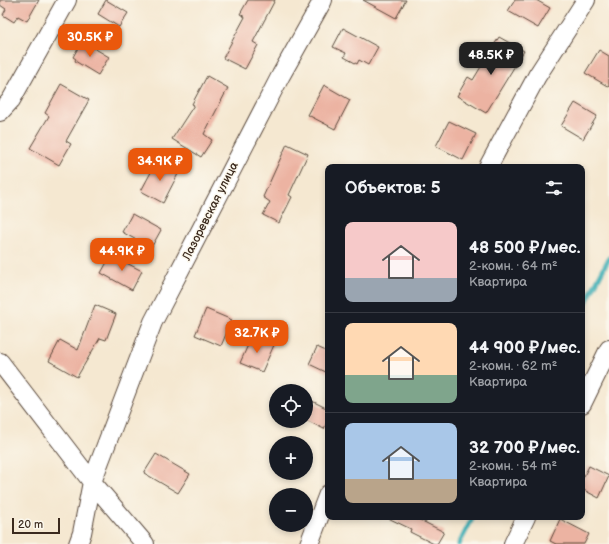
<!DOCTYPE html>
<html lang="ru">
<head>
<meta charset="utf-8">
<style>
	body { margin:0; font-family:"Balsamiq Sans",sans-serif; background:#20242c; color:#f1f3f6; height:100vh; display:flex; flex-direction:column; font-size:15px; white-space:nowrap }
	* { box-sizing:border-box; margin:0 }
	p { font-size:13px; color:#9ea1a6 }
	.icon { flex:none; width:22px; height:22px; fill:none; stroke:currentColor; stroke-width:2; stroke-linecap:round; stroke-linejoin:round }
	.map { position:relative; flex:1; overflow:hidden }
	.panel { position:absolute; left:325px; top:164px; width:260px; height:356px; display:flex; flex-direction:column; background:#171b24; border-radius:8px; box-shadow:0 2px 6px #0003 }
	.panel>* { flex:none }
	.controls { position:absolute; left:269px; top:384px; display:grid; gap:8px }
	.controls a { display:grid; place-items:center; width:44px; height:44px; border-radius:50%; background:#171b24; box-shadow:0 2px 6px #0003; font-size:20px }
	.scale { position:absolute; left:12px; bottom:10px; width:48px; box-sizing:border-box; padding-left:4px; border:2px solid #3b2a1e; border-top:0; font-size:11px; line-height:14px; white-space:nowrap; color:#3b2a1e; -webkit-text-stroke:3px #fbf7ec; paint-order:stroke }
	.price { position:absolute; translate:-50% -34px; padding:0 9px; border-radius:8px; background:#ea580c; color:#fff; font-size:13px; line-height:26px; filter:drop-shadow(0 1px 2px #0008) }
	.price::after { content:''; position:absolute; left:50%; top:24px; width:12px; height:9px; margin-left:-6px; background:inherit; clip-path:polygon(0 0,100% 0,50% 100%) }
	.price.selected { background:#222; color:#fff }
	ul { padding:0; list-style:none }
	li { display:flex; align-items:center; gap:12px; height:100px; padding:0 20px }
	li+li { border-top:1px solid #363941 }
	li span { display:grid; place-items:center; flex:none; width:112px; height:80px; border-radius:8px; color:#555 }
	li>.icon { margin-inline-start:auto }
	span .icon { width:48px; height:48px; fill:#fffc; stroke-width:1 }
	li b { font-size:17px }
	h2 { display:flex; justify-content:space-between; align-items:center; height:48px; padding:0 20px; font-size:17px }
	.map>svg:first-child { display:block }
</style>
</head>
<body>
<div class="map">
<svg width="609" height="544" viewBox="0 0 609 544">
	<rect width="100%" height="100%" fill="#fbf7ec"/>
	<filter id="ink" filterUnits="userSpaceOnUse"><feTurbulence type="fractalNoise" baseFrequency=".025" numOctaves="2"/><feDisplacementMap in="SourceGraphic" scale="8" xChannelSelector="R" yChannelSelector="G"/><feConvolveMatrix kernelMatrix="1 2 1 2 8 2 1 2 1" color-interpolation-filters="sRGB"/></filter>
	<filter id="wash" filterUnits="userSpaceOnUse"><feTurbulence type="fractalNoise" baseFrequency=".012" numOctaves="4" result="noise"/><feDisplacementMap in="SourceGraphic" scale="16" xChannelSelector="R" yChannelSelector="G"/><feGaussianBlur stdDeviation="0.9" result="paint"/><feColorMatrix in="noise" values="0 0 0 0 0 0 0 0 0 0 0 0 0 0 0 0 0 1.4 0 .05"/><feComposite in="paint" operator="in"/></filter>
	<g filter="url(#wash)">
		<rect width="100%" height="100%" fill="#f5e8d1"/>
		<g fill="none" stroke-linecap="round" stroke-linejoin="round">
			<path stroke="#3eafb5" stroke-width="5" d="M582,310L609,258
				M459,544L473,517"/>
		</g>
		<g id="blocks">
			<path fill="#ecb3a2" d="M0,0H39L27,21L18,16L14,22L3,15L6,9L0,5Z
				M106,0L128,13L119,27L98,14Z
				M248,0H275L253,42L258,45L245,69L223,58L245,17L240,14Z
				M363,0H406L396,18Z
				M515,0H536L550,8L538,28L508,11Z
				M343,28L378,47L368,65L359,60L357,64L344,57L346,53L333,47Z
				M499,37L524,51L486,113L457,96L468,77L473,80Z
				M82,41L109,57L98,75L75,61L76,59L73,57Z
				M599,50L609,56V87L585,73Z
				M207,76L228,88L204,134L212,140L201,157L172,139L194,105L192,104Z
				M61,84L89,100L66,141L71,144L59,165L30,148L49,116L45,113Z
				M324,85L350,100L335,129L308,115Z
				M575,103L597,116L583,139L561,126Z
				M449,121L476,134L463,160L436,146Z
				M287,144L308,154L289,195L292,197L279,223L263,215L270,202L263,197Z
				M157,161L179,172L163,203L141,191Z
				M132,214L161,230L151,248L122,232Z
				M111,255L142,271L132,290L101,273Z
				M95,305L116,314L106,340L100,338L77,377L49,361L60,340L78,350Z
				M206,309L232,320L221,346L195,335Z
				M252,336L274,345L262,372L240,363Z
				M317,347L328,352V373L309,364Z
				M306,398L328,409V420L324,429L306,420Z
				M156,454L190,474L178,493L144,473Z
				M589,466L609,476L599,498L582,489V480Z
				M386,517H414L444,532L437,544H434L410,532L411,529Z
				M560,519L589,534L584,544H556L550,541Z"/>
		</g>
	</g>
	<g filter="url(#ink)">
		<use href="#blocks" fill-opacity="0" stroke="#574639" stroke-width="1"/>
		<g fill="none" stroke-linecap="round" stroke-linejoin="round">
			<g stroke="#574639" stroke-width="20">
				<path id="street" d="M0,112L11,100L67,0
					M488,167L537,76L586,0
					M0,362L92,482L145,544
					M582,404L609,349
					M78,544L82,533L92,482L153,322L281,75L323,0
					M309,544L328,494
					M513,544L526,517"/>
			</g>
			<use href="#street" stroke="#fff" stroke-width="18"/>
		</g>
	</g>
	<g text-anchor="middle" stroke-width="3" stroke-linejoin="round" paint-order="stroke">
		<g font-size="12" fill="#3b2a1e" stroke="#fbf7ec">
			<text transform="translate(210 211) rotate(-63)" y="4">Лазоревская улица</text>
		</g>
	</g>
</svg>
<div class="controls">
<a><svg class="icon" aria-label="locate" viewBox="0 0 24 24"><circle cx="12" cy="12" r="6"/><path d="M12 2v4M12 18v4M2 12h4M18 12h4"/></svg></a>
<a>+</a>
<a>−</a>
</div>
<div class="scale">20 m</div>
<b class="price" style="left:90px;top:58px">30.5K ₽</b>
<b class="price selected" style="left:491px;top:76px">48.5K ₽</b>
<b class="price" style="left:160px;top:182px">34.9K ₽</b>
<b class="price" style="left:122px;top:272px">44.9K ₽</b>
<b class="price" style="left:257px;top:354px">32.7K ₽</b>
<section class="panel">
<h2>Объектов: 5<svg class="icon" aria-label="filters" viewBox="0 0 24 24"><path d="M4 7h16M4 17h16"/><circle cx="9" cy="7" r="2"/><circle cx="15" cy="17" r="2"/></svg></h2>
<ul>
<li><span style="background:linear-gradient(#f6c9c9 70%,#9aa5b1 0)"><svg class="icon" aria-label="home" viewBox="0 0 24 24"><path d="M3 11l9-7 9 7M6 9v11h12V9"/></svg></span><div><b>48 500 ₽/мес.</b><p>2-комн. · 64 m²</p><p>Квартира</p></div></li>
<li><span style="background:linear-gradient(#ffd9b3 65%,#7fa58c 0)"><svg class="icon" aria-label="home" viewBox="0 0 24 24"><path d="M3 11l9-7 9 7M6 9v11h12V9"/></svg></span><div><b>44 900 ₽/мес.</b><p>2-комн. · 62 m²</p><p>Квартира</p></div></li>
<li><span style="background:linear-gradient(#a9c7e8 70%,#b9a48a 0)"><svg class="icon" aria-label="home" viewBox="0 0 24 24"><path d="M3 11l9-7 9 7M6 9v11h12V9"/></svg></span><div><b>32 700 ₽/мес.</b><p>2-комн. · 54 m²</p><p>Квартира</p></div></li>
</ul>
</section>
</div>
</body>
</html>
